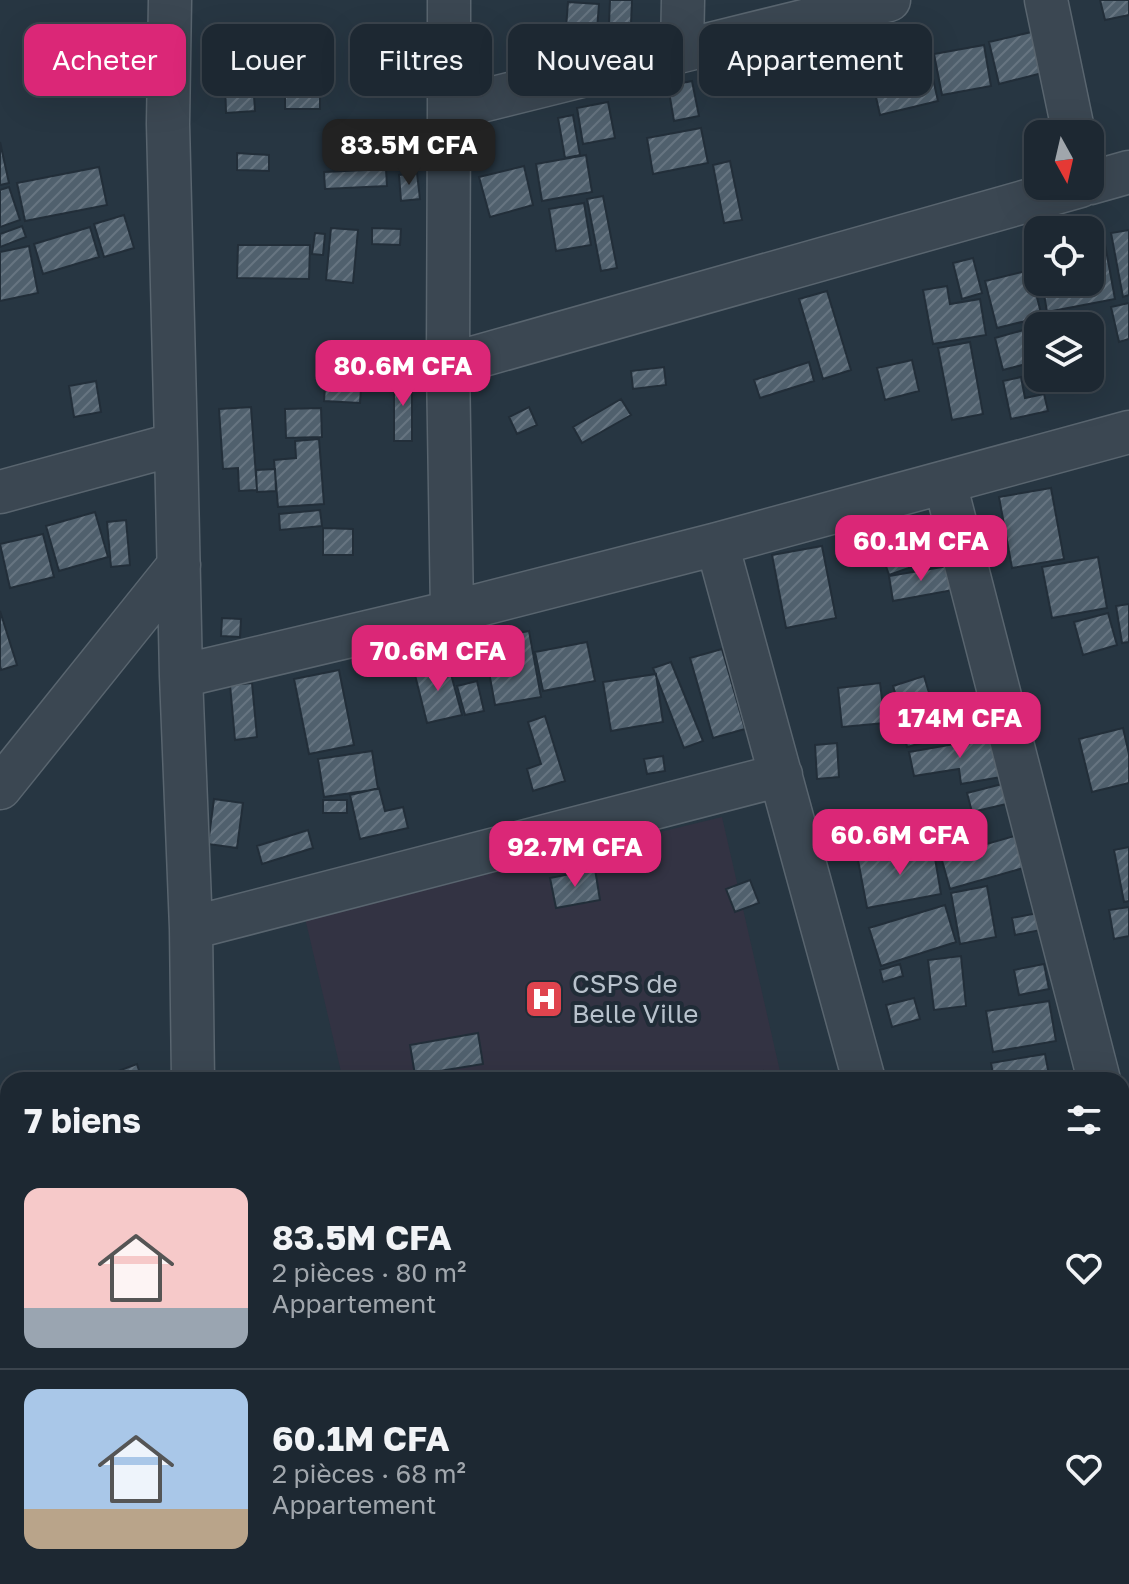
<!DOCTYPE html>
<html lang="fr">
<head>
<meta charset="utf-8">
<style>
	body { margin:0; font-family:"Golos Text",sans-serif; background:#2a343e; color:#f1f3f6; height:100vh; display:flex; flex-direction:column; font-size:30px; white-space:nowrap }
	* { box-sizing:border-box; margin:0 }
	p { font-size:26px; color:#a0a6ac }
	.icon { flex:none; width:44px; height:44px; fill:none; stroke:currentColor; stroke-width:2; stroke-linecap:round; stroke-linejoin:round }
	.map { position:relative; flex:1; overflow:hidden }
	.side { position:absolute; left:0px; top:1072px; width:1130px; height:512px; display:flex; flex-direction:column; background:#1d2832; border-radius:24px 24px 0 0; box-shadow:0 8px 32px #0002,0 0 0 2px #3b444d }
	.side>* { flex:none }
	.top-card { position:absolute; left:24px; top:24px; width:1082px; height:72px; display:flex; gap:16px }
	.needle { width:52px; rotate:172deg }
	.controls { position:absolute; left:1024px; top:120px; display:grid; gap:16px }
	.controls a { display:grid; place-items:center; width:80px; height:80px; border-radius:16px; background:#1d2832; box-shadow:0 8px 32px #0002,0 0 0 2px #3b444d; font-size:40px }
	.price { position:absolute; translate:-50% -68px; padding:0 18px; border-radius:16px; background:#db2777; color:#fff; font-size:26px; line-height:52px; filter:drop-shadow(0 2px 4px #0008) }
	.price::after { content:''; position:absolute; left:50%; top:48px; width:24px; height:18px; margin-left:-12px; background:inherit; clip-path:polygon(0 0,100% 0,50% 100%) }
	.price.active { background:#222; color:#fff }
	ul { padding:0; list-style:none }
	li { display:flex; align-items:center; gap:24px; height:200px; padding:0 24px }
	li+li { border-top:2px solid #3b444d }
	li span { display:grid; place-items:center; flex:none; width:224px; height:160px; border-radius:16px; color:#555 }
	li>.icon { margin-inline-start:auto }
	span .icon { width:96px; height:96px; fill:#fffc; stroke-width:1 }
	li b { font-size:34px }
	h2 { display:flex; justify-content:space-between; align-items:center; height:96px; padding:0 24px; font-size:34px }
	.pill { padding:0 28px; border-radius:16px; background:#1d2832; box-shadow:0 8px 32px #0002,0 0 0 2px #3b444d; font-size:28px; line-height:72px }
	.pill.active { background:#db2777; color:#fff }
	.map>svg:first-child { display:block }
</style>
</head>
<body>
<div class="map">
<svg width="1129" height="1584" viewBox="0 0 1129 1584">
	<defs>
		<pattern id="building-hatch" width="6" height="6" patternUnits="userSpaceOnUse" patternTransform="scale(2)"><rect width="6" height="6" fill="#50606d"/><path d="M-1 1l2-2M0 6l6-6M5 7l2-2" fill="none" stroke="#677581"/></pattern>
	</defs>
	<rect width="100%" height="100%" fill="#273642"/>
	<path fill="#333343" d="M722,817L782,1080H343L305,918Z"/>
	<path fill="url(#building-hatch)" stroke="#222e39" stroke-width="2" d="M610,0H632L631,25L609,24Z
		M1100,0H1129V15L1105,20Z
		M568,2L599,4L596,43L565,41Z
		M1040,30L1050,71L999,84L989,42Z
		M781,35L792,52L771,66L759,49Z
		M861,36L864,55L822,62L819,44Z
		M984,45L991,86L942,95L934,54Z
		M285,58H320V109H285Z
		M929,61L938,101L880,115L871,75Z
		M253,80L255,111L226,113L225,81Z
		M692,81L699,116L674,121L668,86Z
		M608,102L615,138L583,144L577,108Z
		M573,115L580,155L565,158L558,118Z
		M701,128L708,163L653,174L647,138Z
		M0,142L9,183L0,185Z
		M410,149L411,165L371,168L370,151Z
		M237,153L269,155V171L237,170Z
		M586,155L592,192L542,201L536,164Z
		M730,161L742,220L724,223L713,165Z
		M524,166L533,205L490,217L479,177Z
		M99,167L107,205L25,221L17,183Z
		M386,169L387,186L325,189L324,172Z
		M417,173L420,199L401,201L399,175Z
		M9,187L20,220L0,227V190Z
		M603,196L617,268L601,271L587,199Z
		M584,203L591,245L556,251L549,209Z
		M124,215L134,248L104,257L94,224Z
		M22,226L26,237L0,247V234Z
		M90,227L99,257L43,274L34,244Z
		M331,228L358,230L353,283L326,280Z
		M372,228L401,229L400,245L372,244Z
		M1102,228L1115,299L1047,312L1042,282H1090V231Z
		M1129,230V295L1123,297L1111,233Z
		M315,233L325,234L323,255L312,254Z
		M238,245H310L309,279L237,278Z
		M29,246L38,293L0,301V252Z
		M973,258L982,293L962,299L953,263Z
		M1030,270L1042,317L997,328L985,281Z
		M947,286L950,304L980,299L986,335L933,344L923,290Z
		M827,291L851,370L823,379L799,299Z
		M1129,303V339L1119,342L1111,307Z
		M1089,311L1098,345L1090,347V326H1053L1052,321Z
		M1038,326V361L1003,370L995,338Z
		M970,342L983,414L952,420L938,348Z
		M327,357L363,360L360,403L324,401Z
		M912,360L919,391L885,400L877,368Z
		M809,362L814,381L760,398L754,380Z
		M664,367L666,385L633,389L631,371Z
		M412,375V441H394V376Z
		M1021,377L1025,398L1044,394L1048,411L1011,419L1003,381Z
		M96,381L101,412L74,417L69,386Z
		M621,399L631,415L582,443L573,427Z
		M251,407L257,490L239,491L238,468L223,469L219,409Z
		M529,407L537,425L517,434L509,417Z
		M321,408L322,437L286,438L285,409Z
		M319,439L324,504L278,507L274,460L296,458L295,441Z
		M275,469L276,491L257,492L256,470Z
		M1051,488L1064,559L1012,568L999,497Z
		M898,504L904,527L876,534L869,512Z
		M320,510L322,526L280,530L279,514Z
		M95,512L108,557L59,571L46,526Z
		M126,520L130,565L111,567L107,522Z
		M323,528L353,529V555H323Z
		M936,530L944,556L928,561L920,535Z
		M908,532L920,564L889,575L878,543Z
		M43,534L54,577L10,588L0,544Z
		M822,546L836,618L786,628L772,555Z
		M1098,557L1107,608L1052,618L1042,567Z
		M948,566L953,590L893,601L889,576Z
		M1129,604V642L1122,643L1116,606Z
		M0,611L17,665L1,670L0,666Z
		M1108,613L1117,645L1083,655L1074,622Z
		M222,618L241,619L240,637L221,636Z
		M529,631L541,697L495,705L483,639Z
		M587,642L595,681L543,691L535,652Z
		M403,647L406,660L380,665L377,652Z
		M722,649L745,729L713,738L690,658Z
		M671,662L703,741L684,748L653,668Z
		M448,663L462,715L427,723L414,671Z
		M339,670L354,745L309,754L294,679Z
		M656,674L663,722L611,731L603,682Z
		M924,676L934,710L903,719L893,686Z
		M477,681L484,711L465,715L457,686Z
		M252,683L257,737L235,740L230,685Z
		M880,683L885,723L842,727L838,688Z
		M973,703L979,728L907,747L901,721Z
		M545,716L565,781L533,791L527,769L541,764L528,722Z
		M1123,728L1129,754V783L1092,792L1079,739Z
		M994,737L1001,777L961,784L959,769L914,776L909,752Z
		M837,743L839,777L817,779L815,745Z
		M372,751L378,789L324,797L318,759Z
		M663,756L665,771L647,774L644,759Z
		M1010,782L1015,802L972,812L967,793Z
		M379,788L385,811L403,807L408,828L360,839L350,795Z
		M214,799L243,803L237,848L208,844Z
		M323,800H347V813H323Z
		M308,830L313,848L262,864L257,846Z
		M1018,835L1027,867L950,889L941,857Z
		M933,846L941,894L867,908L858,860Z
		M1129,847V901L1124,902L1114,850Z
		M595,869L600,900L556,908L550,878Z
		M750,880L759,903L735,912L726,889Z
		M987,886L996,937L960,944L951,893Z
		M945,905L956,942L881,966L869,928Z
		M1129,907V936L1114,939L1109,910Z
		M1038,913L1041,930L1015,935L1012,918Z
		M961,956L966,1006L934,1010L928,960Z
		M900,964L903,976L883,982L880,970Z
		M1044,964L1049,989L1019,995L1014,970Z
		M914,998L920,1019L892,1027L886,1005Z
		M1049,1001L1056,1041L993,1052L986,1011Z
		M478,1033L483,1064L415,1075L410,1045Z
		M1045,1054L1050,1080H994L991,1063Z
		M137,1064L142,1080H121L118,1071Z
		M763,1071L764,1080H708Z
		M1129,1165V1198L1122,1199V1167Z
		M1129,1206V1233L1122,1235V1208Z
		M1129,1246V1272L1124,1273L1122,1248Z
		M0,1257H8V1314H0Z
		M112,1576H147L149,1584H114Z
		M583,1576H610L612,1584H559L558,1581Z
		M615,1576H673L675,1584H617Z
		M676,1576H734L735,1584H678Z
		M1012,1576H1033L1035,1584H1013Z"/>
	<g fill="none" stroke-linecap="round" stroke-linejoin="round">
		<g stroke="#59656f" stroke-width="45">
			<path id="minor" d="M170,0L168,124L176,444
				M1046,0L1074,134
				M682,51L889,0
				M449,109V0
				M1090,183L1129,172
				M448,365L449,109L682,51L683,0
				M945,483L1099,1080
				M0,492L176,444L181,676L191,928
				M717,544L864,1080
				M452,612L717,544L1129,432
				M181,676L452,612L448,365L1080,186
				M0,788L179,565
				M193,1080L191,928L781,775
				M1122,1135L1129,1133
				M1122,1396L1129,1394
				M0,1402L8,1401
				M256,1576L258,1584"/>
		</g>
		<use href="#minor" stroke="#3b4752" stroke-width="42"/>
	</g>
	<defs>
		<g id="hospital-square" transform="scale(2)"><rect x="-9" y="-9" width="18" height="18" rx="4" fill="#e0444e" stroke="#202c37"/><path d="M-5-5h3v3.5h4V-5h3V5h-3V1.5h-4V5h-3Z" fill="#fff"/></g>
	</defs>
	<g fill-rule="evenodd">
		<use href="#hospital-square" x="544" y="999"/>
	</g>
	<g text-anchor="middle" stroke-width="8" stroke-linejoin="round" paint-order="stroke">
		<g font-size="26" fill="#b8c2cc" stroke="#202c37" text-anchor="start">
			<text x="572" y="993">CSPS de<tspan x="572" dy="30">Belle Ville</tspan></text>
		</g>
	</g>
</svg>
<div class="controls">
<a><svg class="needle" viewBox="-14 -14 28 28"><path d="M0-13l5 13h-10z" fill="#e53935"/><path d="M0 13l5-13h-10z" fill="#a0a6ac"/></svg></a>
<a><svg class="icon" aria-label="locate" viewBox="0 0 24 24"><circle cx="12" cy="12" r="6"/><path d="M12 2v4M12 18v4M2 12h4M18 12h4"/></svg></a>
<a><svg class="icon" aria-label="layers" viewBox="0 0 24 24"><path d="M12 4l9 5-9 5-9-5zM3 14l9 5 9-5"/></svg></a>
</div>
<b class="price active" style="left:409px;top:187px">83.5M CFA</b>
<b class="price" style="left:403px;top:408px">80.6M CFA</b>
<b class="price" style="left:921px;top:583px">60.1M CFA</b>
<b class="price" style="left:438px;top:693px">70.6M CFA</b>
<b class="price" style="left:960px;top:760px">174M CFA</b>
<b class="price" style="left:900px;top:877px">60.6M CFA</b>
<b class="price" style="left:575px;top:889px">92.7M CFA</b>
<div class="top-card">
<a class="pill active">Acheter</a>
<a class="pill">Louer</a>
<a class="pill">Filtres</a>
<a class="pill">Nouveau</a>
<a class="pill">Appartement</a>
</div>
<section class="side">
<h2>7 biens<svg class="icon" aria-label="filters" viewBox="0 0 24 24"><path d="M4 7h16M4 17h16"/><circle cx="9" cy="7" r="2"/><circle cx="15" cy="17" r="2"/></svg></h2>
<ul>
<li><span style="background:linear-gradient(#f6c9c9 75%,#9aa5b1 0)"><svg class="icon" aria-label="home" viewBox="0 0 24 24"><path d="M3 11l9-7 9 7M6 9v11h12V9"/></svg></span><div><b>83.5M CFA</b><p>2 pièces · 80 m²</p><p>Appartement</p></div><svg class="icon" aria-label="heart" viewBox="0 0 24 24"><path d="M12 20l-8-8c-3-5 5-10 8-4 3-6 11-1 8 4z"/></svg></li>
<li><span style="background:linear-gradient(#a9c7e8 75%,#b9a48a 0)"><svg class="icon" aria-label="home" viewBox="0 0 24 24"><path d="M3 11l9-7 9 7M6 9v11h12V9"/></svg></span><div><b>60.1M CFA</b><p>2 pièces · 68 m²</p><p>Appartement</p></div><svg class="icon" aria-label="heart" viewBox="0 0 24 24"><path d="M12 20l-8-8c-3-5 5-10 8-4 3-6 11-1 8 4z"/></svg></li>
</ul>
</section>
</div>
</body>
</html>
